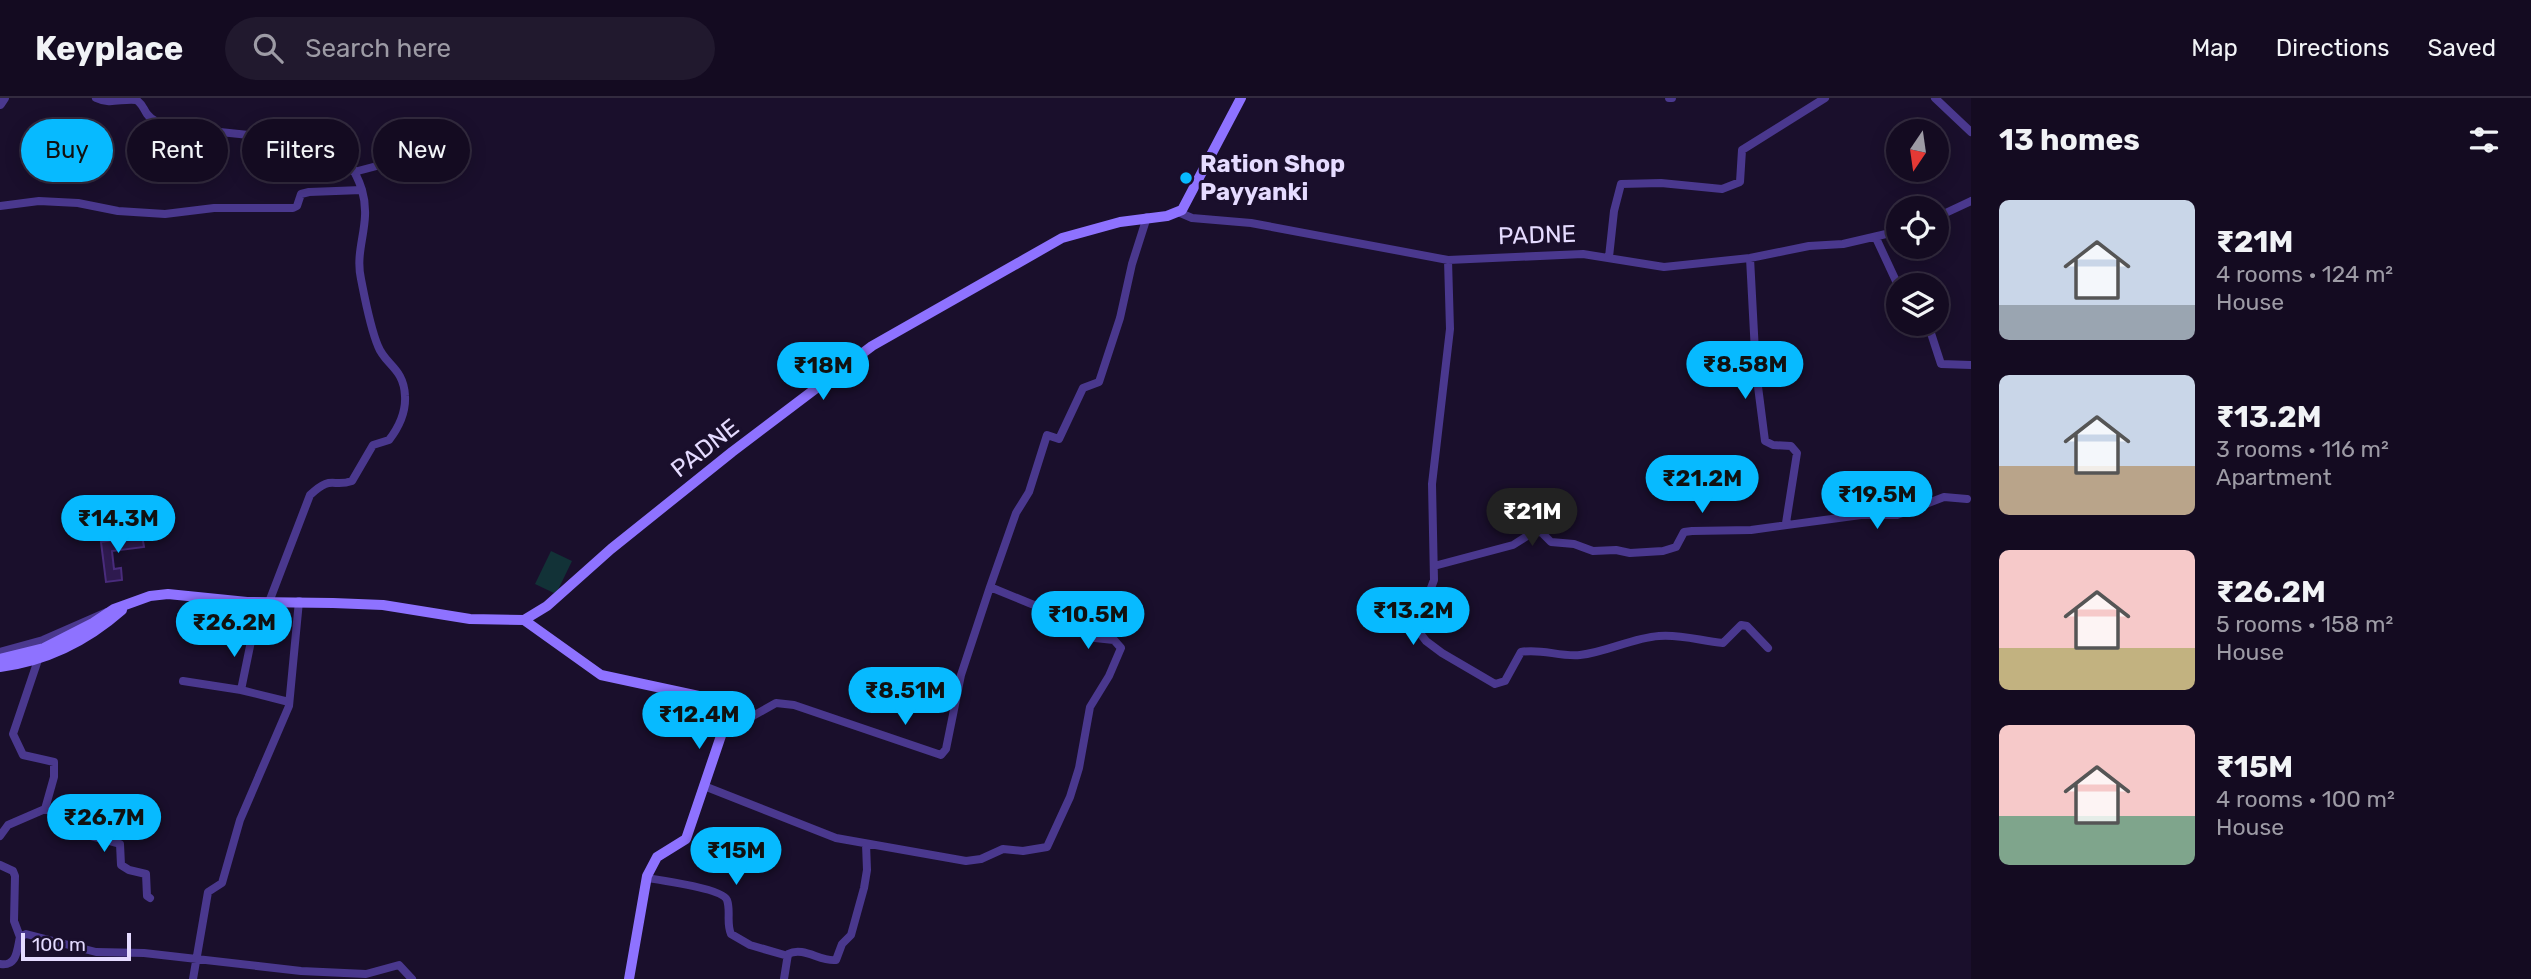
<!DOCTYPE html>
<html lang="en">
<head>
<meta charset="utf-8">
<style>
	body { margin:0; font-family:Rubik,sans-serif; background:#21192e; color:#f1f3f6; height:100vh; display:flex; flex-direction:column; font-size:26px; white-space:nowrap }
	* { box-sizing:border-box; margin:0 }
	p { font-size:23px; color:#9d9ba5 }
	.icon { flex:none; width:38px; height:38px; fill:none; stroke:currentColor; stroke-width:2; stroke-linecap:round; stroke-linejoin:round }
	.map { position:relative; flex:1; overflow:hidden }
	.side { display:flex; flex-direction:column; background:#140b21; width:560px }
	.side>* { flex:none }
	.banner { position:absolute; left:21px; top:21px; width:665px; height:63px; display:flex; gap:14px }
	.needle { width:46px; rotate:193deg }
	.controls { position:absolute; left:1886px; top:21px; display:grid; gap:14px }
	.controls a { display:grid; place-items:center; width:63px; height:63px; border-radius:50%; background:#140b21; box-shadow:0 4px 18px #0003,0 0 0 2px #332b3f; font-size:35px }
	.scale { position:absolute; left:21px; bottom:18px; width:110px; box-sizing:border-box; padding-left:7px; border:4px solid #e5dbff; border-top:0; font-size:19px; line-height:24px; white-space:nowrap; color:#e5dbff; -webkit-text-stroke:5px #1a0f2c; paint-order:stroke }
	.price { position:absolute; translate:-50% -60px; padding:0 16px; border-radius:24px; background:#07baff; color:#111; font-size:23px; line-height:46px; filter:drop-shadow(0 2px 4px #0008) }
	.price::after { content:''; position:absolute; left:50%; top:42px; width:21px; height:16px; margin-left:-10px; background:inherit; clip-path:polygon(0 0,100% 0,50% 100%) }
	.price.active { background:#222; color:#fff }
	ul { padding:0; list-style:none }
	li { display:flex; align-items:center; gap:21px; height:175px; padding:0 28px }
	li span { display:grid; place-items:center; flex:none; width:196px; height:140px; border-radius:10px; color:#555 }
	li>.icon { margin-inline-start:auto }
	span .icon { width:84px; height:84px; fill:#fffc; stroke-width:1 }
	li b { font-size:30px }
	h2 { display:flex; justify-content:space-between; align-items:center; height:84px; padding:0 28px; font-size:30px }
	.tag { padding:0 24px; border-radius:32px; background:#140b21; box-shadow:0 4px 18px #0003,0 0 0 2px #332b3f; font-size:24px; line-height:63px }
	.tag.active { background:#07baff; color:#111 }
	header { display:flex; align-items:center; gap:42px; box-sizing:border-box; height:98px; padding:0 35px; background:#140b21; border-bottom:2px solid #332b3f }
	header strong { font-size:33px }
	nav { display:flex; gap:38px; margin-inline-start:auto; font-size:24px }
	.search { width:490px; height:63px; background:#21192e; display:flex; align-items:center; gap:18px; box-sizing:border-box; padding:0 24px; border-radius:38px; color:#9d9ba5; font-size:26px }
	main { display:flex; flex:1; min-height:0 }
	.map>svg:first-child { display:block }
</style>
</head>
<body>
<header>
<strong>Keyplace</strong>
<div class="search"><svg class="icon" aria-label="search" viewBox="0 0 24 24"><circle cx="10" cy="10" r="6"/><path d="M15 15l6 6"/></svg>Search here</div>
<nav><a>Map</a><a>Directions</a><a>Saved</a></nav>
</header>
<main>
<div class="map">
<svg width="1971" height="881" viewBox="0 0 1971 881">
	<rect width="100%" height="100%" fill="#1a0f2c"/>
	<path fill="#123237" d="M551,453L572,463L556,496L535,486Z"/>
	<path fill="#2e1a4f" stroke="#492b7c" stroke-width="2" d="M142,437L144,449L112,453L114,471L121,470L122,482L106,484L101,444Z"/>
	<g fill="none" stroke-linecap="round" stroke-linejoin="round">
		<path stroke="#4a388e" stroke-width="8" d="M96,0C110,7 123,0 136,2C142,5 143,10 147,16C153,24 162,26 172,29L278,40L323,35C340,51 355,69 362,92C372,126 354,150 361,181C365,201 370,229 378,248C385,267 404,270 405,298C406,315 399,329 389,342L373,347L352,383C332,390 332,376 310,397L269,504
			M1669,0H1672
			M1935,0L1971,34
			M354,74L430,54
			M0,108L39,103L78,105L118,113L165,116L214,110H293L297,108L301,96L309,94L362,92
			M1178,114L1192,120L1251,125L1448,162L1583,156L1664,169L1750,160L1809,148L1843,146L1899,133
			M1937,119L1971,103
			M1876,140L1896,183L1901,187
			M1609,159L1614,113L1621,86L1661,85L1722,91L1740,84L1742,52L1825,0
			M1750,160L1756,273L1765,343L1773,347L1791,348L1797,355L1786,425
			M1448,162L1450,231L1432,386L1434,482L1416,530L1426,543L1442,555L1495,586L1505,583L1521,554C1540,550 1560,559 1580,557C1607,554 1632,540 1659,538C1681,536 1701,543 1723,545L1741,527L1747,528L1768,550
			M1928,226L1941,266L1971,267
			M1434,468L1513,447L1535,433L1542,435L1551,444L1574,446L1593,453L1616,452L1630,455L1663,453L1676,449L1684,434L1692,433L1751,432L1861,417H1897L1944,399L1967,401
			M0,554L43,542L107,514
			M183,583L241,592L259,504
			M241,592L289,604
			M723,619H751L776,605L794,607L941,657L946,651L961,577L990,489
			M704,688L836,740L966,763L981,761L1003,751L1023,753L1047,749L1070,699L1079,670L1090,609L1109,578L1121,550L1114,542L1095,540L1068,521L990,489L1016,415L1029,394L1047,337L1059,341L1083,290L1099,284L1120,220L1132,166L1147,119
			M45,711L71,720L75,733L79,735L120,746L121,767L129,772L146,776L147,798L150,800
			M0,738L8,727L45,711L54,679V664L23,657L13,636L39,559
			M0,767L13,773L15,778L14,823L20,839
			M647,780C660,782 723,791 727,802C731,813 726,825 731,836L750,847L788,858
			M0,866C17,869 17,852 20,839L26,836L96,854L144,855L301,873L366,876L399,867L412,881
			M193,881L208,794L222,785L240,722L289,608L299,503
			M784,881L788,856C804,848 820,864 836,862L842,846L851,837L864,790L867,772L866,746"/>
		<path stroke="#4a388e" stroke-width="10" d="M0,6L4,0"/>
		<path stroke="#8e72ff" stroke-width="10" d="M524,522L547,508L611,451L732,354L872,248L1062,140L1120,124L1167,118L1182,112L1241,0
			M0,561L44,550L93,525L114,511L150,498L168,496L247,504L333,505L383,507L470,521L524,522L601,577L708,600L726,623L686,741L657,759L647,778L629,881
			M0,569C46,563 88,542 122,512"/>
	</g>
	<circle fill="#07baff" stroke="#1a0f2c" stroke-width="2.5" cx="1186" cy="80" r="7"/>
	<g text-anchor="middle" stroke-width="6" stroke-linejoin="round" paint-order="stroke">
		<g font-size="24" font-weight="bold" fill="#e5dbff" stroke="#1a0f2c" text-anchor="start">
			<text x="1200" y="74">Ration Shop<tspan x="1200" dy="28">Payyanki</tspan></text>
		</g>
		<g font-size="24" fill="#e5dbff" stroke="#1a0f2c">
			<text transform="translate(1537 137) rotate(-2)" y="8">PADNE</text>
			<text transform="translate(705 350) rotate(-38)" y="8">PADNE</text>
		</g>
	</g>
</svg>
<div class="controls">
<a><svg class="needle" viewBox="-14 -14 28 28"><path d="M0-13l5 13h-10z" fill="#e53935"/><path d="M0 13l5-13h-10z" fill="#9d9ba5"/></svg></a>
<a><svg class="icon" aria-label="locate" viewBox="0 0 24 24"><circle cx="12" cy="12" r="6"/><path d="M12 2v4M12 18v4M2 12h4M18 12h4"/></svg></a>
<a><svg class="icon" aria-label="layers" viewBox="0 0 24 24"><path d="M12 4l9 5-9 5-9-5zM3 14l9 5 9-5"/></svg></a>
</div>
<div class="scale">100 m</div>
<b class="price" style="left:1745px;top:303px">₹8.58M</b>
<b class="price" style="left:823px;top:304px">₹18M</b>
<b class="price" style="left:1702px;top:417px">₹21.2M</b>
<b class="price" style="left:1877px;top:433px">₹19.5M</b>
<b class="price active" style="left:1532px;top:450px">₹21M</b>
<b class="price" style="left:118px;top:457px">₹14.3M</b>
<b class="price" style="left:1413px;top:549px">₹13.2M</b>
<b class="price" style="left:1088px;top:553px">₹10.5M</b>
<b class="price" style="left:234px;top:561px">₹26.2M</b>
<b class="price" style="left:905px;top:629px">₹8.51M</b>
<b class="price" style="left:699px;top:653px">₹12.4M</b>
<b class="price" style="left:104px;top:756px">₹26.7M</b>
<b class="price" style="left:736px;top:789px">₹15M</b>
<div class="banner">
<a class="tag active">Buy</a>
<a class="tag">Rent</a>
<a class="tag">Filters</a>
<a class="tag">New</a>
</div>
</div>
<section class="side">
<h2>13 homes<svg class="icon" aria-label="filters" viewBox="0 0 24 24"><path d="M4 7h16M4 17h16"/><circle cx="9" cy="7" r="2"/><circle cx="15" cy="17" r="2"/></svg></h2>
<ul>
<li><span style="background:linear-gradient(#c9d6e8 75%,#9aa5b1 0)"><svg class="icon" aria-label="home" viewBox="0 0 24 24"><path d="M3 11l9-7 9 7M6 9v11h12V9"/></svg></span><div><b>₹21M</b><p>4 rooms · 124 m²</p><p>House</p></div></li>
<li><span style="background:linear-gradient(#c9d6e8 65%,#b9a48a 0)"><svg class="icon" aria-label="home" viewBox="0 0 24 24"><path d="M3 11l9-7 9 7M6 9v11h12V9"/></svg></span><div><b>₹13.2M</b><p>3 rooms · 116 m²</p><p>Apartment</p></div></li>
<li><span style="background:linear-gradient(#f6c9c9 70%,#c2b280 0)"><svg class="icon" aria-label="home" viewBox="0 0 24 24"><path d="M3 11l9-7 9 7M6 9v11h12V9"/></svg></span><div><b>₹26.2M</b><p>5 rooms · 158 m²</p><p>House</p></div></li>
<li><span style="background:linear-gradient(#f6c9c9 65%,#7fa58c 0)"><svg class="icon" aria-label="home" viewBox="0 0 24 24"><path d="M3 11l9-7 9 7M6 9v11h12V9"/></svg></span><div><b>₹15M</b><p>4 rooms · 100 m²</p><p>House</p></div></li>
</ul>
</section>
</main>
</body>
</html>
